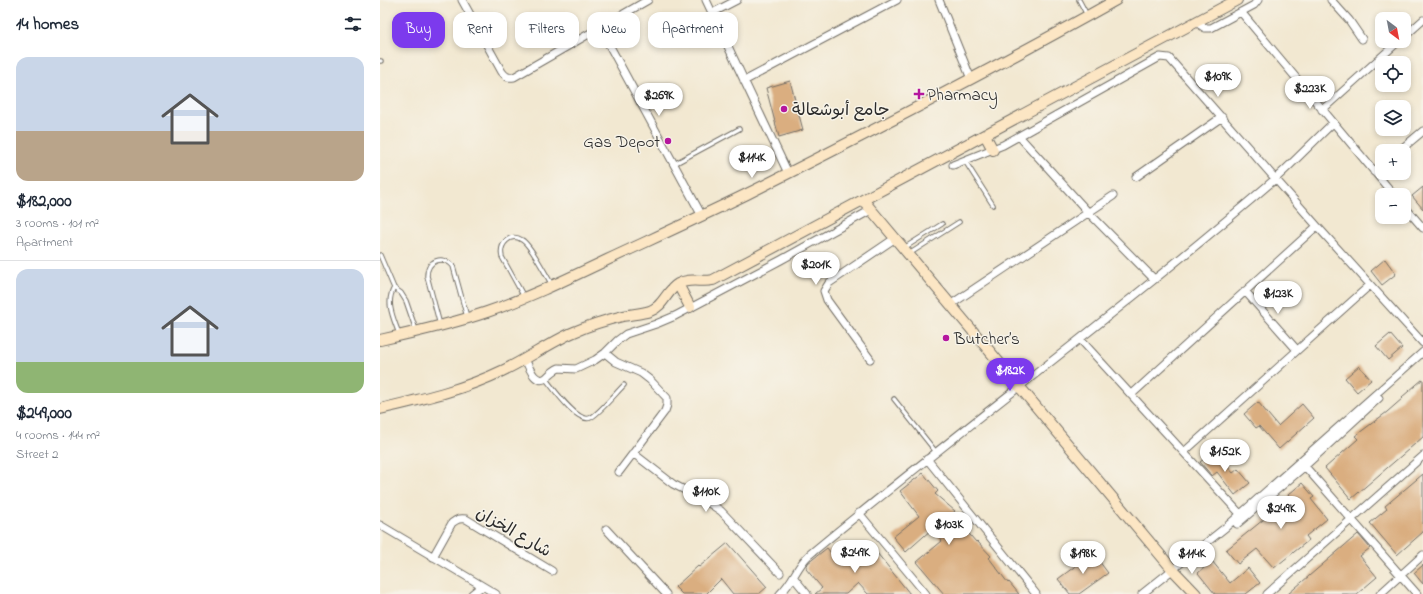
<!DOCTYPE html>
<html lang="en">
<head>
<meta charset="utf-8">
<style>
	body { margin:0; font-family:"Indie Flower","Playpen Sans Arabic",sans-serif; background:#f2f2f3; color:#1f2937; height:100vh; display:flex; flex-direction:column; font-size:15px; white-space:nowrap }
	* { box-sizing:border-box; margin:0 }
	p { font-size:13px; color:#747a83 }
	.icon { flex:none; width:22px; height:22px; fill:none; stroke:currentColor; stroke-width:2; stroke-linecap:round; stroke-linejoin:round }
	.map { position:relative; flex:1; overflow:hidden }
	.details { display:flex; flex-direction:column; background:#fff; width:380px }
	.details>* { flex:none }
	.hud { position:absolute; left:12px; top:12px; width:380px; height:36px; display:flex; gap:8px }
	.needle { width:26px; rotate:148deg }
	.fabs { position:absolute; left:995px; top:12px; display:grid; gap:8px }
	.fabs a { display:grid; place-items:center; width:36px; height:36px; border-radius:8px; background:#fff; box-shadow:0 2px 6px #0003; font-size:20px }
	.price { position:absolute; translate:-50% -34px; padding:0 9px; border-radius:14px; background:#fff; color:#222; font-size:13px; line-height:26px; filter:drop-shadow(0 1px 2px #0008) }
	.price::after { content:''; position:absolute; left:50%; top:24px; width:12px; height:9px; margin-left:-6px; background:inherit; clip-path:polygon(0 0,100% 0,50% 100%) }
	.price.on { background:#7c3aed; color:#fff }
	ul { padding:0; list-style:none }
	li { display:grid; align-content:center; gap:8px; height:212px; padding:0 16px }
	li+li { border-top:1px solid #e0e1e3 }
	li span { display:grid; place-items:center; height:124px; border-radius:12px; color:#555 }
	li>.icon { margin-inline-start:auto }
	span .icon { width:72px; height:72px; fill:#fffc; stroke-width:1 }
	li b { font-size:17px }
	h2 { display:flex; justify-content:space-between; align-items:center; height:48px; padding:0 16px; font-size:17px }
	.tag { padding:0 14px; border-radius:12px; background:#fff; box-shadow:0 2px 6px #0003; font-size:14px; line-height:36px }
	.tag.on { background:#7c3aed; color:#fff }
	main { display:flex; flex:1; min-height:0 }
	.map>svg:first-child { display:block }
</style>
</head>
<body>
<main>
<section class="details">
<h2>14 homes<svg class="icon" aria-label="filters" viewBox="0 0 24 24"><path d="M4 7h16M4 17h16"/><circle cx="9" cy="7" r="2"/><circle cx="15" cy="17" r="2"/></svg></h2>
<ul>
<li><span style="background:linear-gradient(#c9d6e8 60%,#b9a48a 0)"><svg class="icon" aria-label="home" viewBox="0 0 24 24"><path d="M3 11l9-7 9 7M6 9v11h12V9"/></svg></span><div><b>$182,000</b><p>3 rooms · 101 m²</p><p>Apartment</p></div></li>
<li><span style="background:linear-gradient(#c9d6e8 75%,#8fb573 0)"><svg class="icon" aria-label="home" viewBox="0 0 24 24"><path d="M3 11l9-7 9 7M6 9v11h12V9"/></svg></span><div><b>$249,000</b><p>4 rooms · 144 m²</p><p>Street 2</p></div></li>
</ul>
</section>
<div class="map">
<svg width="1043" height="594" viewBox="0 0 1043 594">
	<rect width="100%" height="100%" fill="#f7f3e8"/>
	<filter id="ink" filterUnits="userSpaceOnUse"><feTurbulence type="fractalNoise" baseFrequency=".025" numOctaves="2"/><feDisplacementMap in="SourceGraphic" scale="8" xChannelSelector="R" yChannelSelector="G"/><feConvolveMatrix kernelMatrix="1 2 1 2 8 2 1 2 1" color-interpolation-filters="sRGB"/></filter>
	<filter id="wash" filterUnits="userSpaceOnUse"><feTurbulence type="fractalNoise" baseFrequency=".012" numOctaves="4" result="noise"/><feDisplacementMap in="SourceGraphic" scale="16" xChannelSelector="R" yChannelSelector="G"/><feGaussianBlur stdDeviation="0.9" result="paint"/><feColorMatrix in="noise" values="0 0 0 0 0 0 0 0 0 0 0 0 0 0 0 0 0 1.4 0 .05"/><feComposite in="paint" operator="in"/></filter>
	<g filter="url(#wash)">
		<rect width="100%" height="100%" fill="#f2e8d1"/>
		<g id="blocks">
			<path fill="#daae80" d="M410,81L423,130L399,137L386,88Z
				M1043,187V209L1032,196Z
				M1005,259L1016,274L1002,285L991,271Z
				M1010,334L1022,348L1008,360L996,346Z
				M979,366L991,380L977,392L965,378Z
				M1043,379V437L971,499L945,468L978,439L975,436L1007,412L1023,398L1022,397Z
				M878,402L898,426L922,404L934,418L899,449L879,426L876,428L864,414Z
				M834,451L853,473L858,469L870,483L855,495L837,472L832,476L820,462Z
				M543,473L558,491L555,494L575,511L572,514L596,542L597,541L611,556L609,558L628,583L629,582L639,594H564L537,562L562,541L552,529L526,552L513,537L539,516L520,491Z
				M1043,474V532L1017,555L990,523L1007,509L1005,506Z
				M922,483L934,497L931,499L947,519L926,536L929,540L894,568L877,549L858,564L846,550L910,498L908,495Z
				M978,534L990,548L980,556L997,577L977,594H908Z
				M348,543L387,587L379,594H353L341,579L326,594H302L295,587L318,566L319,567Z
				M489,543L530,594H488L478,583L466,594H435L442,588L426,569L428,563L447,548L461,565Z
				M713,553L728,573L699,594H690L678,579Z
				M832,561L850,583L868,568L880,583L866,594H835L818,573Z
				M1043,565V584L1034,573Z"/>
		</g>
	</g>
	<g filter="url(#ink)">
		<use href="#blocks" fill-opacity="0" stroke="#716d65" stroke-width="1"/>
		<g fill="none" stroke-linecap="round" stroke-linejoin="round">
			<g stroke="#716d65" stroke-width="5.5">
				<path id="lane" d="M699,0L707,15
					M0,61H1
					M585,161L613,205
					M294,164L359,129
					M524,248L562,224
					M529,254L579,222
					M0,255L14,288L21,293L26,301L36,330
					M14,288C5,303 14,319 19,334
					M144,297L122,257C119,244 130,232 142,240C151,245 166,275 172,285
					M60,325L47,276C47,260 63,255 73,266L87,317
					M165,378C173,388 197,423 210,418C217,416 237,392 244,385
					M514,399L556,452"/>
			</g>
			<g stroke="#716d65" stroke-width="9">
				<path id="street" d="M82,0L122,72C126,77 128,78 134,77L268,0
					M326,0L408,173
					M559,0L591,79
					M951,0L969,20L982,39
					M861,12L1014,195
					M332,13L357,0
					M816,22L825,28H831L874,5L878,0
					M220,28L322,216
					M1024,37L1043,20
					M364,81L517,0
					M942,110L1019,41
					M639,136L708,212L774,279
					M1019,151L1043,131
					M573,165L623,145L780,57L789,58L937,226L1043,343
					M994,172L1002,165
					M756,177L842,117
					M1024,206L1043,228
					M865,291L917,350
					M570,305L733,196
					M700,339L863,517
					M225,353L236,362L261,373L270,380L287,398V405L285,411L239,472
					M145,359C149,367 155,385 166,378C170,374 174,370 179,368L196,369L215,360L225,353L238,340L246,334L276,324L295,316L401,260L491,210
					M490,359L447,300L444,291L449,283L514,239
					M751,395L937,226
					M804,452L990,285
					M253,453L293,484L326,501L341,511L400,573
					M547,459L656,594
					M922,463L1037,594
					M479,513L546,594
					M857,524L925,466L999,398
					M0,525L116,594
					M226,529L286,594
					M53,557L72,523C77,519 80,518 86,519L172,571
					M414,578L427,594
					M92,594L102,586
					M400,594C414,581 416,567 429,555C582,428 743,310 894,180C914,162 933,142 953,123
					M762,594L846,527L1043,352
					M887,594L1043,456
					M1000,594L1043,555"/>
			</g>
			<g stroke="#716d65" stroke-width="12">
				<path id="secondary" d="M605,135L613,150
					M483,200L793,570L816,594
					M298,284L310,307
					M0,340C36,332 72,324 107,312C148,298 187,279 227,260C274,238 320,217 367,194C491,132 615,68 736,0
					M0,409C42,399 83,390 122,371C146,360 169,343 194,332C210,325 226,320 243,316C252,314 261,314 270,311C284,306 286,291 298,284C310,277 321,283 333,280L857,0"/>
			</g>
			<use href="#lane" stroke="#fff" stroke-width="3.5"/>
			<use href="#street" stroke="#fff" stroke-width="7"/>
			<use href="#secondary" stroke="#fce6c4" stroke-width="10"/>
		</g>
	</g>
	<g fill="#b5179e" stroke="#f7f3e8" stroke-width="1.5">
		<path d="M537 88h4v4h4v4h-4v4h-4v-4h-4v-4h4z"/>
		<circle cx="404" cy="109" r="4"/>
		<circle cx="288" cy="141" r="4"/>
		<circle cx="566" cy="338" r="4"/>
	</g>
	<g text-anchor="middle" stroke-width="3" stroke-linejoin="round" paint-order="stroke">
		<g font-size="17" fill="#2b2b2b" stroke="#f7f3e8" text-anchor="start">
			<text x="547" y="100">Pharmacy</text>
			<text x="412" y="115">جامع أبوشعالة</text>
			<text x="280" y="147" text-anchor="end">Gas Depot</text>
			<text x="574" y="344">Butcher’s</text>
		</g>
		<g font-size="17" fill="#2b2b2b" stroke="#f7f3e8">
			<text transform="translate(134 531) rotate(30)" y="6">شارع الخزان</text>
		</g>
	</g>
</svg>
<div class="fabs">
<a><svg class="needle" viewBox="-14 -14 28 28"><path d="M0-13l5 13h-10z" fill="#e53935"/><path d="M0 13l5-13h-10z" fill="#747a83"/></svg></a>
<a><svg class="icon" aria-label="locate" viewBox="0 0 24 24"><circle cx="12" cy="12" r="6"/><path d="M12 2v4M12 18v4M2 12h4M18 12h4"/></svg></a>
<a><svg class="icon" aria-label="layers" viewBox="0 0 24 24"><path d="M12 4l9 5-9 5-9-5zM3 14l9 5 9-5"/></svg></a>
<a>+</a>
<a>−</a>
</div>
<b class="price" style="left:838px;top:98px">$109K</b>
<b class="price" style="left:930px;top:110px">$223K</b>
<b class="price" style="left:279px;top:117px">$269K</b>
<b class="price" style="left:372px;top:179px">$114K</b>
<b class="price" style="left:436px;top:286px">$201K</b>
<b class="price" style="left:898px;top:315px">$123K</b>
<b class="price on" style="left:630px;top:392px">$182K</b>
<b class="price" style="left:845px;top:473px">$152K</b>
<b class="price" style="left:326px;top:513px">$110K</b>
<b class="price" style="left:901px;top:530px">$249K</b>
<b class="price" style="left:569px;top:546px">$103K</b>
<b class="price" style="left:475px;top:574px">$249K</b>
<b class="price" style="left:703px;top:575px">$198K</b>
<b class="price" style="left:812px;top:575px">$114K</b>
<div class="hud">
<a class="tag on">Buy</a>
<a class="tag">Rent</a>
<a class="tag">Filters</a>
<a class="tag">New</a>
<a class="tag">Apartment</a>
</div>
</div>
</main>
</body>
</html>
